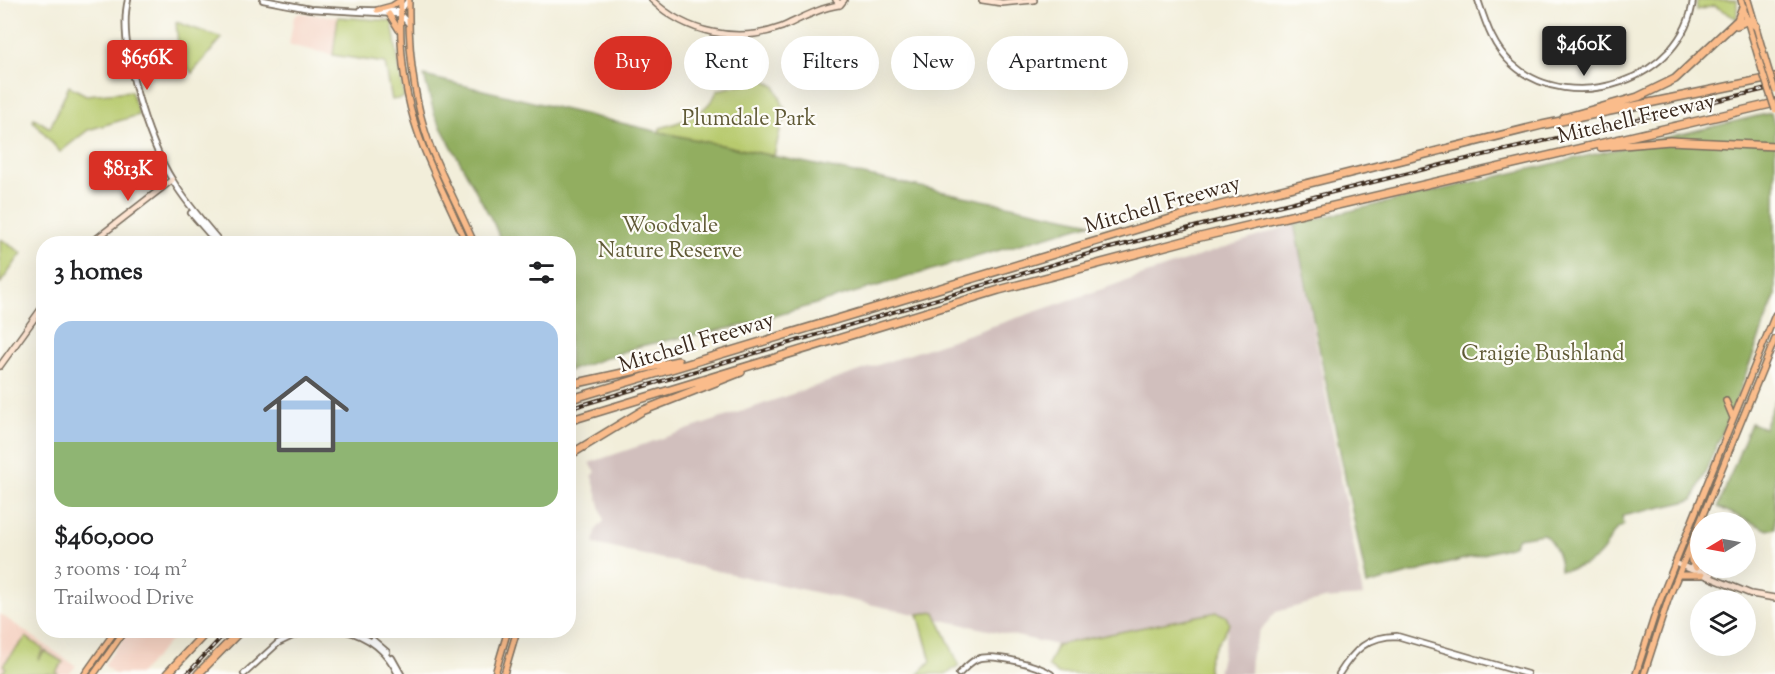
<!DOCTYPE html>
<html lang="en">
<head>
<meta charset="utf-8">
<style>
	body { margin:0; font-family:"Sorts Mill Goudy",serif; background:#f6f6f6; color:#202124; height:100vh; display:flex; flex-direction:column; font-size:22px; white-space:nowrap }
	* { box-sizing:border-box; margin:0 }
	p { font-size:20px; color:#757577 }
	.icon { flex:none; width:33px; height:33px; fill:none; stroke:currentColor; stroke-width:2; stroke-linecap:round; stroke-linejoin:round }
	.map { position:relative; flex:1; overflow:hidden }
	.drawer { position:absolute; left:36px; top:236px; width:540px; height:402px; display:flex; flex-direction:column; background:#fff; border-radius:24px; box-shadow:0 6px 24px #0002 }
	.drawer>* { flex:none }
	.guide { position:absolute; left:594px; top:36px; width:570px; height:54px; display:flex; gap:12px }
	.needle { width:39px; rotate:260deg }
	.controls { position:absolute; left:1690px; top:512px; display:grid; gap:12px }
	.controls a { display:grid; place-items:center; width:66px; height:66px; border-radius:50%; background:#fff; box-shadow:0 6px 24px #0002; font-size:30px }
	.price { position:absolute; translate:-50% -51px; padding:0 14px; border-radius:6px; background:#d93025; color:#fff; font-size:20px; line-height:39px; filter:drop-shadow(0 2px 3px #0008) }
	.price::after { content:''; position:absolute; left:50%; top:36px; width:18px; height:14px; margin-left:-9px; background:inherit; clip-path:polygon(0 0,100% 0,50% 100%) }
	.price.active { background:#222; color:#fff }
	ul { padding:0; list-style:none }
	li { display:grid; align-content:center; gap:12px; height:318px; padding:0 18px }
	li+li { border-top:2px solid #e0e0e0 }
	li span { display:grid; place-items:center; height:186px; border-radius:18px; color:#555 }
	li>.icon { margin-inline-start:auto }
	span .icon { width:108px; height:108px; fill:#fffc; stroke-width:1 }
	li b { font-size:26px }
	h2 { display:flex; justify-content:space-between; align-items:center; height:72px; padding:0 18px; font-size:26px }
	.tag { padding:0 21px; border-radius:27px; background:#fff; box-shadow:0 6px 24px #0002; font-size:21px; line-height:54px }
	.tag.active { background:#d93025; color:#fff }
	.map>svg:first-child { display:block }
</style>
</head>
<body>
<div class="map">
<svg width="1775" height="674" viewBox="0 0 1775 674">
	<rect width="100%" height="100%" fill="#fdfcf7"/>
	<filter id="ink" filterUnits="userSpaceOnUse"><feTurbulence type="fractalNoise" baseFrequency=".0167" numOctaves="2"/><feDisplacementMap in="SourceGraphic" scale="12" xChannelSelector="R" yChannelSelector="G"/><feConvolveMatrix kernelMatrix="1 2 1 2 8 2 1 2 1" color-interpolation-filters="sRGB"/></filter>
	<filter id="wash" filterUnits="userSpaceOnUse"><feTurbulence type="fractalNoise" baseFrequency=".008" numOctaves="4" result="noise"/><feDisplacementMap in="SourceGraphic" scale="24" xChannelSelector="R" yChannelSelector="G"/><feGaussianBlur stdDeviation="1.35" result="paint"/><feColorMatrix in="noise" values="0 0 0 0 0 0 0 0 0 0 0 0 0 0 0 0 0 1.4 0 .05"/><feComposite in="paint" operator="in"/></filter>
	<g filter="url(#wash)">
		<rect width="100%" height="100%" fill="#f2eeda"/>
		<path fill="#f5d2c2" d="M299,13L338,17L333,55L289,45L294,17Z
			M0,614L76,666L69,674H0Z
			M129,630H180L140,674H114L104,665Z"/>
		<path fill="#d1bfbd" d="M1294,224L1363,596L1324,599L1276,612L1259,632L1251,657L1250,674H1218L1229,623L1217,612L1057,645L594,544L596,530L604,521L592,476L596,472L589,463Z"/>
		<path fill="#b8ca6e" stroke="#7a7a46" stroke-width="1.5" d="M1697,0H1737V19L1715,6L1696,10Z
			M338,17L392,21L404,98L392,100L385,63L333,55Z
			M176,22L222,38L192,73L179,56Z
			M764,80L775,86L789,119L782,122L774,156L659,132L660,128C685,121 706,115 718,90Z
			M69,86L86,95L131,91L139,115L88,130L60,152L33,121L34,118L50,128Z
			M1,239L22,253L0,284V240Z
			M935,612L959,665L947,674H918L931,661L918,614Z
			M1217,612L1226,616L1229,623C1223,641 1203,654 1209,674H1058L1048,666L1057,645Z
			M26,637L43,649L38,660L45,651L63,662L56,672L58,674L2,673L6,668L3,665Z"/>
		<path fill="#92ae61" stroke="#666c40" stroke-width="1.5" d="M424,76L659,132L1092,223L741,326L640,346L569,371L568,243H502L494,224L435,116Z
			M1771,113L1775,128V296L1735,403L1693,500L1622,516L1624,525C1609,532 1611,543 1600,554C1592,564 1572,570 1560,570C1560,557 1554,542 1543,534L1518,538L1513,546L1367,585L1294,224Z
			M1775,400V528L1768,530L1718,507L1751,423L1764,428Z"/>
	</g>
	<g filter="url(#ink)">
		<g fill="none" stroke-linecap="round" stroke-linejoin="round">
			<g stroke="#7b6f60" stroke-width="8">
				<path id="tertiary" d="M128,0C117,44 148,143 173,181C187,204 204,223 221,243
					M263,0L310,9L397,14L408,1
					M1478,0C1486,24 1493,47 1512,64C1571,118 1684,79 1693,0
					M360,10L397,11L408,23
					M191,213L217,243
					M343,630C368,636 387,650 398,674
					M373,640L387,652
					M392,658L401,674
					M244,674L278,643L305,630
					M959,674C965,668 970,662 977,659C993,653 1038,665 1051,674
					M1339,674C1354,650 1368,636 1397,636L1527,674"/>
			</g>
			<g stroke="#7b6f60" stroke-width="8">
				<path id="secondary" d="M652,0C686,33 737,44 782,27C800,19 819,8 839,5
					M836,0L840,5L844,0
					M982,0L1002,3L1034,0
					M91,243L172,180
					M0,366L44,305
					M1675,563L1751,594L1775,598
					M1692,567L1711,575"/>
			</g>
			<g stroke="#7b6f60" stroke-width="8">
				<path id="primary" d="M401,0C399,45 403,90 418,133C431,171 451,206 466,243
					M409,0C408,50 413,99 430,146C443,179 460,210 474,243
					M1741,0L1762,70
					M1748,0L1768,68
					M377,10L392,6L401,0
					M389,14L399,30
					M1726,401L1733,418
					M1690,548L1691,561L1696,568
					M1678,575H1702
					M85,674L116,630
					M94,674L125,630
					M495,674L508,630
					M504,674L517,630
					M1636,674L1657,608L1775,315
					M1644,674L1668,600L1775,339"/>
			</g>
			<g stroke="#7b6f60" stroke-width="10">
				<path id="motorway" d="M1737,25L1748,20L1756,26
					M1564,118L1638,97L1675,79L1738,20L1743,7
					M1601,147L1670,141L1775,146
					M568,385L678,361
					M568,400L1197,211L1542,125L1775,77
					M568,421L999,290L1196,238L1775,103
					M568,456L642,411L741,372
					M167,674L208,630
					M198,674L241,630"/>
			</g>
			<use href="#tertiary" stroke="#fff" stroke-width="4.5"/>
			<use href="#secondary" stroke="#fde4d1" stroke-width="5"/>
			<use href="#primary" stroke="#fabc8b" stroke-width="5"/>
			<use href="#motorway" stroke="#fabc8b" stroke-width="7"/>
			<g stroke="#3b2a1e" stroke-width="4">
				<path id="rail" d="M568,409L1098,251L1445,164L1775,87
					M187,674L228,630"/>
			</g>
			<use href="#rail" stroke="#fdfcf7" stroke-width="1.5" stroke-dasharray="4.5" stroke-linecap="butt"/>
			<g stroke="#7b6f60" stroke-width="8" stroke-linecap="butt">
				<path id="primary-bridge" d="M1768,68L1775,90
					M1762,70L1775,110"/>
			</g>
			<use href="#primary-bridge" stroke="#fabc8b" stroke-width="5"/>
		</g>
	</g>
	<g text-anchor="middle" stroke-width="4.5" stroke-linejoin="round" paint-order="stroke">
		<g font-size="22" fill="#605a36" stroke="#fdfcf7">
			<text x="749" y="125">Plumdale Park</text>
			<text x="670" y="232">Woodvale<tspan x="670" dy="25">Nature Reserve</tspan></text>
			<text x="1543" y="360">Craigie Bushland</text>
		</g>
		<g font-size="22" fill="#3b2a1e" stroke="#fdfcf7">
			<text transform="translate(1636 117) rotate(-13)" y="8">Mitchell Freeway</text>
			<text transform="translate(1162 203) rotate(-16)" y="8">Mitchell Freeway</text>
			<text transform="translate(696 341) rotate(-17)" y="8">Mitchell Freeway</text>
		</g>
	</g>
</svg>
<div class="controls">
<a><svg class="needle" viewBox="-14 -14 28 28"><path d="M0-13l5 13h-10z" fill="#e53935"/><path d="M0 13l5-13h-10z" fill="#757577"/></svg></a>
<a><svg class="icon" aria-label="layers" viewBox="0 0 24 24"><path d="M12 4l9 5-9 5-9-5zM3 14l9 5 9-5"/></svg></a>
</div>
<b class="price active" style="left:1584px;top:77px">$460K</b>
<b class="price" style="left:147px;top:91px">$656K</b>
<b class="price" style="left:128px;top:202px">$813K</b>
<div class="guide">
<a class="tag active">Buy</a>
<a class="tag">Rent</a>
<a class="tag">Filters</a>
<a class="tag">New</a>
<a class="tag">Apartment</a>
</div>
<section class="drawer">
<h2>3 homes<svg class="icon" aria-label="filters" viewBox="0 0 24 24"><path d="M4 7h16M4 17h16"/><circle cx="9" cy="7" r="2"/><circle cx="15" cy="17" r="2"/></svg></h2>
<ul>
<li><span style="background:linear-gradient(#a9c7e8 65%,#8fb573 0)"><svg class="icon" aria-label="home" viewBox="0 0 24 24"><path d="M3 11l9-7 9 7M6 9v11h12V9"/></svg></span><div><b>$460,000</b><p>3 rooms · 104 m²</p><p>Trailwood Drive</p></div></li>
</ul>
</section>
</div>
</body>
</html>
